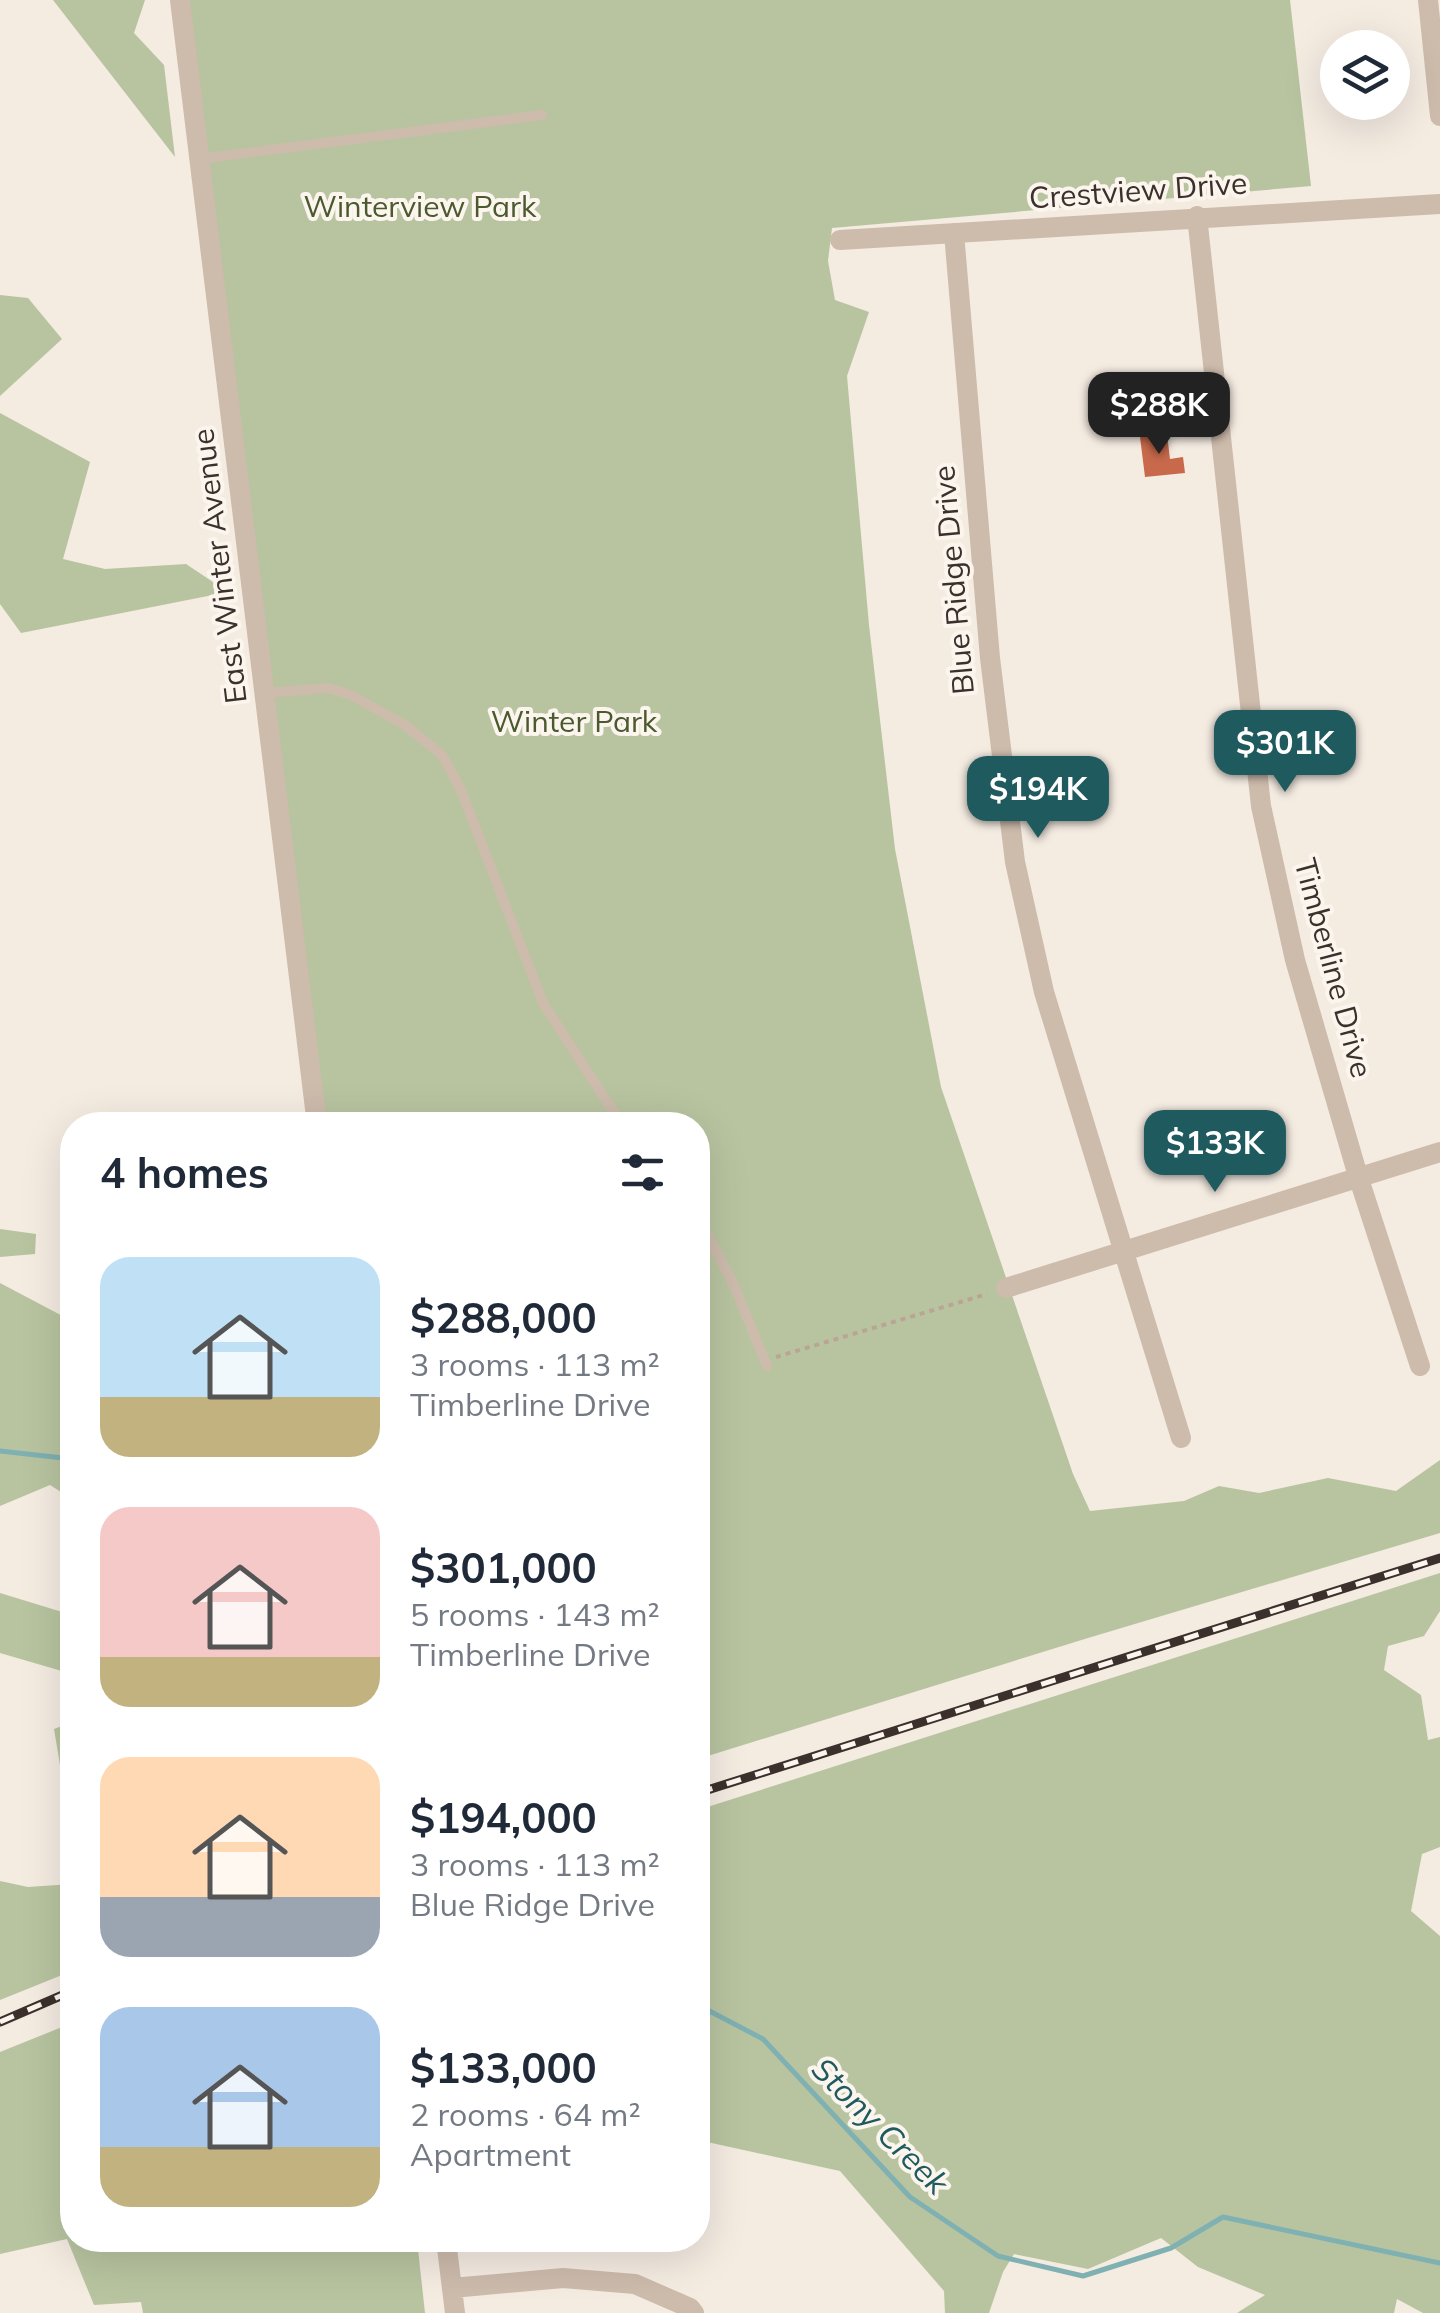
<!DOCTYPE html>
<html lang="en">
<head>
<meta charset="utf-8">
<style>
	body { margin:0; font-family:Mulish,sans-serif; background:#f6f6f7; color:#1f2937; height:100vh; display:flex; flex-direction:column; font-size:38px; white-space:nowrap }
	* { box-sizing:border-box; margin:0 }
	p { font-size:32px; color:#747a83 }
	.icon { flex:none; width:55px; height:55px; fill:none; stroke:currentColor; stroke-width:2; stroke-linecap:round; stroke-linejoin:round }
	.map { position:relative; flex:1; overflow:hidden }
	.side { position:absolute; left:60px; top:1112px; width:650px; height:1140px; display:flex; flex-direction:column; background:#fff; border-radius:40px; box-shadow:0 10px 40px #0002 }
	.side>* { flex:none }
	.fabs { position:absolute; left:1320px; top:30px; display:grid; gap:20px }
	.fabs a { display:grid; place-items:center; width:90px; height:90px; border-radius:50%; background:#fff; box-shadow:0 10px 40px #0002; font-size:50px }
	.price { position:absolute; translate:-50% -85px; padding:0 22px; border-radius:20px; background:#1f5a5e; color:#fff; font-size:32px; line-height:65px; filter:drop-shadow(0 2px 5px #0008) }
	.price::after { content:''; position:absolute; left:50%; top:60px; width:30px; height:22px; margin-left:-15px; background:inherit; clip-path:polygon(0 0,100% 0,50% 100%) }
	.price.on { background:#222; color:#fff }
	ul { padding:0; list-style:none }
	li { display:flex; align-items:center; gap:30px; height:250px; padding:0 40px }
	li span { display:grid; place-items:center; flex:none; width:280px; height:200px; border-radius:30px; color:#555 }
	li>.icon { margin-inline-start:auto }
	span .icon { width:120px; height:120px; fill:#fffc; stroke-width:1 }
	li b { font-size:42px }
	h2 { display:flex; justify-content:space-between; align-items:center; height:120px; padding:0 40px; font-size:42px }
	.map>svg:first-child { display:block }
</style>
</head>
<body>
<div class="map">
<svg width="1440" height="2313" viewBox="0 0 1440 2313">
	<rect width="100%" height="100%" fill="#f4ebe1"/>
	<path fill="#b8c4a0" d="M53,0H145L134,33L164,65L175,157Z
		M182,0H1290L1311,186L832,228L828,261L835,300L869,312L847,376L869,625L895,849L941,1087L1073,1474L1090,1511L1184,1501L1219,1486L1259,1493L1328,1478L1396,1491L1440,1460V1533L1088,1638L698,1759V1125H316Z
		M0,295L28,298L62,339L0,396Z
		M0,413L90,462L63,559L105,569L186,564L228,592L21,633L0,604Z
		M0,1229L36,1234L35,1254L0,1257Z
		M0,1283L72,1321V1499L50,1485L0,1506Z
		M1440,1573V1611L1424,1636L1388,1646L1384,1670L1421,1695L1428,1740L1440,1737V1847L1422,1854L1411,1911L1440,1936V2313H1423L1397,2299L1394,2313H1237L1265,2295L1198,2267L1161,2238L1088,2269L1014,2254L1003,2272L989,2313H945L944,2291L840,2171L698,2140V1810Z
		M0,1593L72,1615V1674L0,1653Z
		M72,1722V1770L61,1771L54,1729Z
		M0,1881L28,1887L72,1884V1971L0,2000Z
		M72,2023V2240H417L425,2313H143L141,2302L94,2305L67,2239L0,2254V2052Z"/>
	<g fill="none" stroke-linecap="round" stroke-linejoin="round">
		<path stroke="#7fb0b2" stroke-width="5" d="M0,1451L72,1459
			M698,2005L763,2039L910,2197L998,2256L1083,2276L1171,2248L1223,2217L1440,2263"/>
	</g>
	<path fill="#c8694b" d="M1167,434L1170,459L1183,457L1185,473L1145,477L1140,437Z"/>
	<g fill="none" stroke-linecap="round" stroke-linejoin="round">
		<path stroke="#b9a596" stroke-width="4" stroke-dasharray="5 5" stroke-linecap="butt" d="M776,1357L987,1294"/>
		<path stroke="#cdbbac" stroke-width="10" d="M200,159L542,115
			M265,693L328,688L349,694L405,725L442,755L461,790L543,1003L622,1125
			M698,1217L733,1283L767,1366"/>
		<path stroke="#cdbbac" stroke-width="20" d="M180,0L317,1125
			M1428,0L1440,116
			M1197,216L1261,806L1295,960L1358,1176L1420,1366
			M954,233L990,658L1015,862L1044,992L1181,1438
			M840,240L1440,204
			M1006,1288L1440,1152
			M446,2240L455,2313
			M452,2288L563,2278L635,2284L690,2308L694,2313"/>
		<g stroke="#3b302b" stroke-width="9">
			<path id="rail" d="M698,1793L1440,1558
				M0,2022L72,1991"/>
		</g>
		<use href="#rail" stroke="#fbf5ee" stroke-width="5" stroke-dasharray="15" stroke-linecap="butt"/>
	</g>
	<g text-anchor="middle" stroke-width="8" stroke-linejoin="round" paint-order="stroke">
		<g font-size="30" fill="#3b302b" stroke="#fbf5ee">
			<text transform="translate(1138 191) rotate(-4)" y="10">Crestview Drive</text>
			<text transform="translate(220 566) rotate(-97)" y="10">East Winter Avenue</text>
			<text transform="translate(954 580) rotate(-95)" y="10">Blue Ridge Drive</text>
			<text transform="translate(1333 968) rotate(75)" y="10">Timberline Drive</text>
		</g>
		<g font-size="30" fill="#4a5a2e" stroke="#fbf5ee">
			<text x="420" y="217">Winterview Park</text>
			<text x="574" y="732">Winter Park</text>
		</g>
		<g font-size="32" font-style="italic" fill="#1f5a5e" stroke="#fbf5ee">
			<text transform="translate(880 2126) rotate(45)" y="11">Stony Creek</text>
		</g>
	</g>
</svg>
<div class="fabs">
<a><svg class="icon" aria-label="layers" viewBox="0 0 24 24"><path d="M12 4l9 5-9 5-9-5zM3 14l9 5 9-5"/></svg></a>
</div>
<b class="price on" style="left:1159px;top:457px">$288K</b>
<b class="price" style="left:1285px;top:795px">$301K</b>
<b class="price" style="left:1038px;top:841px">$194K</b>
<b class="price" style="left:1215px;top:1195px">$133K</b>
<section class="side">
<h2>4 homes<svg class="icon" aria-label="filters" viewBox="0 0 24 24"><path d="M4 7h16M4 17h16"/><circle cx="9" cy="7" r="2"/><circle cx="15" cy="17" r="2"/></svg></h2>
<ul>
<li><span style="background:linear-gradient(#bfe0f5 70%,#c2b280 0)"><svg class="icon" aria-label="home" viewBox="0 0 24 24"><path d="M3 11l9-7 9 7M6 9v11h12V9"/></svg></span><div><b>$288,000</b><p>3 rooms · 113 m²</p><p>Timberline Drive</p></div></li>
<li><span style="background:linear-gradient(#f6c9c9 75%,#c2b280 0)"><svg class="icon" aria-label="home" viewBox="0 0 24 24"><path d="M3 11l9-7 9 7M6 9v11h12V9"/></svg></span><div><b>$301,000</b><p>5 rooms · 143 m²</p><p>Timberline Drive</p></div></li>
<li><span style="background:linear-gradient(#ffd9b3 70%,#9aa5b1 0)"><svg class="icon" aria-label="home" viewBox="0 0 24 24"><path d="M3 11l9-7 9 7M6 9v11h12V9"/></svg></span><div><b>$194,000</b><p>3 rooms · 113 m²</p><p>Blue Ridge Drive</p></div></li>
<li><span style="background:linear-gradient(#a9c7e8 70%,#c2b280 0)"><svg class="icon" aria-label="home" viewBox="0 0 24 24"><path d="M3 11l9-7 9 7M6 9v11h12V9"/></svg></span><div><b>$133,000</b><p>2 rooms · 64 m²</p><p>Apartment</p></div></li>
</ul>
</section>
</div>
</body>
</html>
